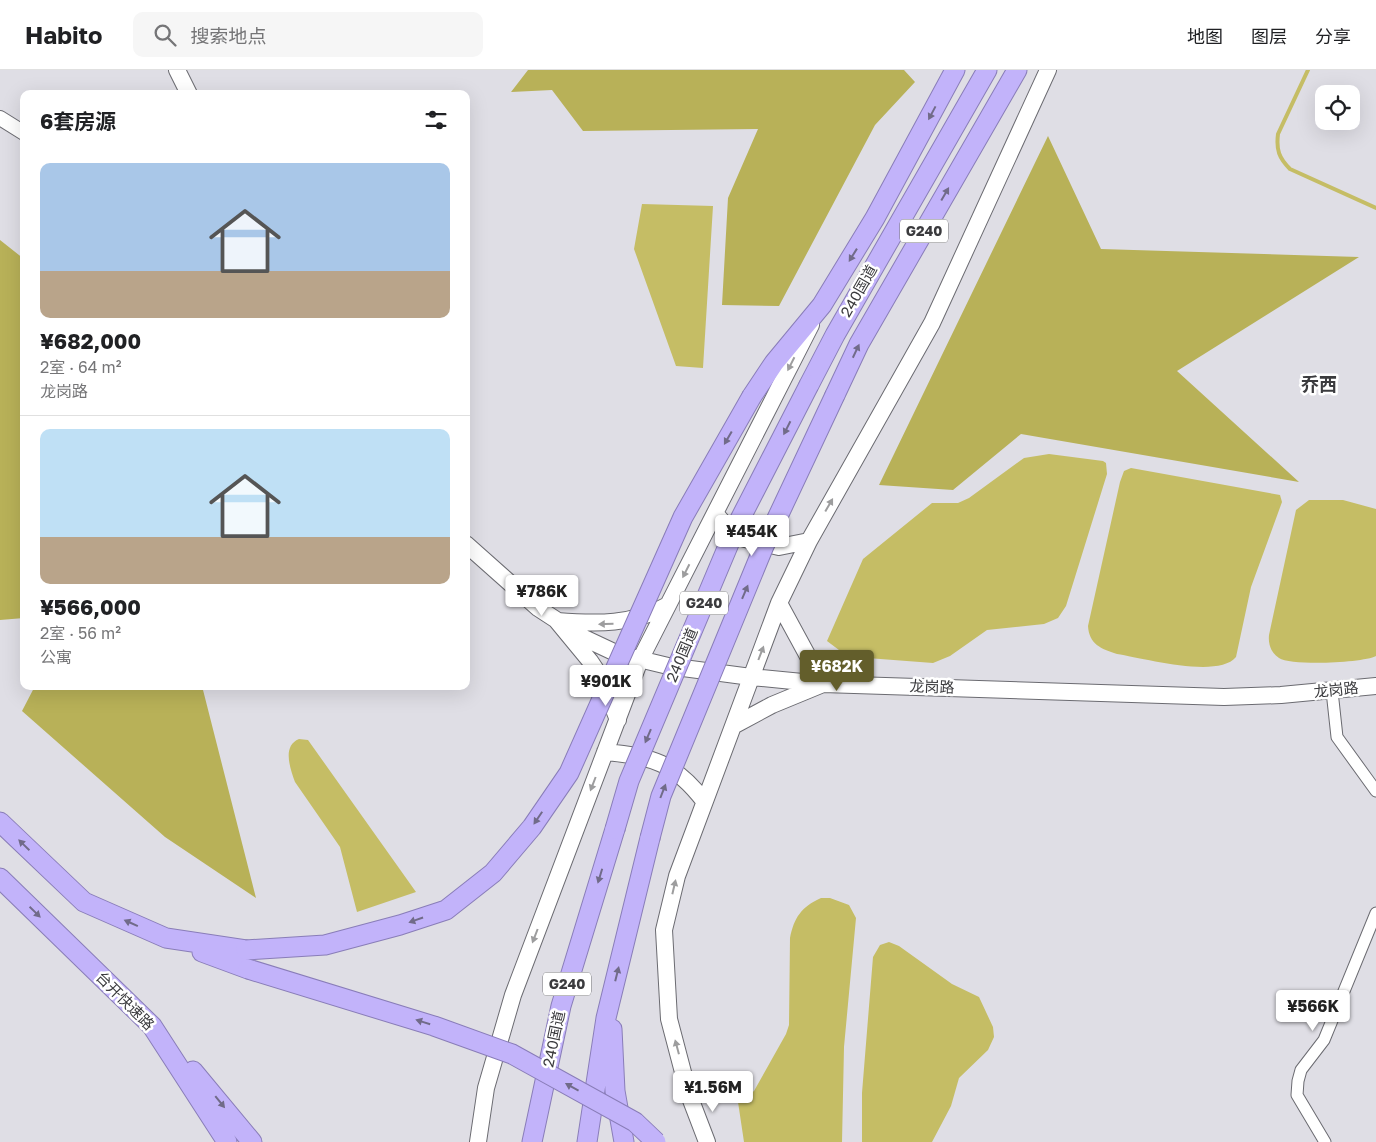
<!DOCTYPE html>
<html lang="zh">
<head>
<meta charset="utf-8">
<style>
	body { margin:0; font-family:"Golos Text","Noto Sans SC",sans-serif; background:#f6f6f6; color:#202124; height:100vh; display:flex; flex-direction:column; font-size:19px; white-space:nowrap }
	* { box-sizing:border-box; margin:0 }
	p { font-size:16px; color:#757577 }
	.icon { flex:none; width:28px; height:28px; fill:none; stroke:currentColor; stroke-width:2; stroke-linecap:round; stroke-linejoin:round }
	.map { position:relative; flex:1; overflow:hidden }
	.drawer { position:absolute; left:20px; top:20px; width:450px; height:600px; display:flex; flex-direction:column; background:#fff; border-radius:10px; box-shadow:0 5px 20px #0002 }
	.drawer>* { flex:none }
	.tools { position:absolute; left:1315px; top:15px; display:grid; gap:10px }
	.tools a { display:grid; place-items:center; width:45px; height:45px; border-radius:10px; background:#fff; box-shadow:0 5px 20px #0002; font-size:25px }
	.price { position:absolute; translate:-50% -42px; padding:0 11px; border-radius:5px; background:#fff; color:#222; font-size:16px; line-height:32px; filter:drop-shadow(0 1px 2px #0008) }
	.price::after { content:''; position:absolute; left:50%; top:30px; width:15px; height:11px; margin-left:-8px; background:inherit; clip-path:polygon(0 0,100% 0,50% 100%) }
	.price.selected { background:#635e2b; color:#fff }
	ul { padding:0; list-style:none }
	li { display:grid; align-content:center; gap:10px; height:265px; padding:0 20px }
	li+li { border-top:1px solid #e0e0e0 }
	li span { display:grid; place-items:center; height:155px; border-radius:10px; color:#555 }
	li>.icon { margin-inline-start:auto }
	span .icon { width:90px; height:90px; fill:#fffc; stroke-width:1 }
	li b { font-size:21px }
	h2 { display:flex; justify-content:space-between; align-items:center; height:60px; padding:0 20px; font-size:21px }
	header { display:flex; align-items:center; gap:30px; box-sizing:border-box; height:70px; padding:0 25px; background:#fff; border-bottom:1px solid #e0e0e0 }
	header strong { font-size:24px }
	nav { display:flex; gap:28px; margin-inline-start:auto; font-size:18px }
	.search { width:350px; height:45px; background:#f6f6f6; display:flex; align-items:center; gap:12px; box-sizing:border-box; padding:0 18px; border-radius:10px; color:#757577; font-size:19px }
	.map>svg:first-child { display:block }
</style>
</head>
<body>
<header>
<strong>Habito</strong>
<div class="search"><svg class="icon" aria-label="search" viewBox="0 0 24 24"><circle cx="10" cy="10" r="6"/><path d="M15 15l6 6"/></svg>搜索地点</div>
<nav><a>地图</a><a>图层</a><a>分享</a></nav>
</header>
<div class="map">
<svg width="1376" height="1072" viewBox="0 0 1376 1072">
	<rect width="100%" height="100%" fill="#dfdee5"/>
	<path fill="#b8b158" d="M528,0H904L915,12L875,55L779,236L722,235L728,128L758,59L583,61L552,20L511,22Z
		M1048,66L1101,179L1359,187L1177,301L1299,412L1021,364L953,420L879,415Z
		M0,170L24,189V548L0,550Z
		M35,616H202L256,828L165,767L22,641Z"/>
	<path fill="#c5bd65" d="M642,134L713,136L703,298L676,296L634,179Z
		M1049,384L1103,391L1106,393L1107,404L1066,536L1058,548L1044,554L987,560L950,586L933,593L854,587L839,580L827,571L863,489L932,433H958L969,428L1024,388Z
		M1131,398L1280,425L1282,432L1251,517L1236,587C1218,609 1143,588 1117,584C1101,579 1089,574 1088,556L1120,412L1124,401Z
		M1309,430H1343L1376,439V586C1363,593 1291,596 1279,588C1271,583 1268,574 1269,565L1296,440Z
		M299,669L308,670L416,822L357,842L340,777L295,712C290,698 282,676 299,669Z
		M821,828H830L849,835L856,848L844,977L842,1072H744L738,1032L754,1021L786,964L789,955L790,868C794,848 801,837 821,828Z
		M889,872L899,876L952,914L979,927L993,957L994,967L988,980L959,1008L951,1036L932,1072H862V1023L873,887L880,875Z"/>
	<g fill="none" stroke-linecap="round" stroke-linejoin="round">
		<path stroke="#c5bd65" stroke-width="4" d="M1308,0L1278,64C1276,80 1279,88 1290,99L1376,138"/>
		<g stroke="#6b6b71" stroke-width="13">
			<path id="minor" d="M1332,621L1337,667L1376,721
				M1325,1072L1297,1025L1298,1011L1301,1000L1324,970L1376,843"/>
		</g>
		<g stroke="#6b6b71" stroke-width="16">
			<path id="tertiary" d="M0,48L24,63"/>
		</g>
		<g stroke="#6b6b71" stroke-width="18">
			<path id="secondary" d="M177,0L189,24
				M715,443L726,456L745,469L779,477L809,471
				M466,474L538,538L584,568L618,584L668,596L751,607L823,614L1224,627L1281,625L1376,616
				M618,650L602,609L590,591L557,551C597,554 633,555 668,535
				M733,656L772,635L823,614L779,533
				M605,682C652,686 675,693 704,731
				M478,1072L486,1018L513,925L640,590L811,255
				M707,1072L689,1025L669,949L664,860L677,806L779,533L809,471L932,253L1048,0"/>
		</g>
		<g stroke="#897db8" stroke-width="21">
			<path id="trunk" d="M809,315L835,265L987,0
				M835,325L859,274L1017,0
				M752,326L774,293L822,235L875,148L955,0
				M0,752L84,832L166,868L246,880
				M0,808L152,956L227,1072
				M202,882L248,899
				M612,959L615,1021L624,1072
				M193,1001L252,1072
				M532,1072L561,936L615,759
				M587,1072L606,948L650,768"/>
		</g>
		<use href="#minor" stroke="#fff" stroke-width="11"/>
		<use href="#tertiary" stroke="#fff" stroke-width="14"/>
		<use href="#secondary" stroke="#fff" stroke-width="16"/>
		<use href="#trunk" stroke="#c2b3fa" stroke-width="19"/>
		<g stroke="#897db8" stroke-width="21" stroke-linecap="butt">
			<path id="trunk-bridge" d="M615,759L629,711L736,457L809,315
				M650,768L661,726L764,476L835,325
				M246,880L325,875L400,855L446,840L493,803L532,757L569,703L683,447L752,326
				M248,899L434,956L512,984L635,1052L656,1072"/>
		</g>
		<use href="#trunk-bridge" stroke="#c2b3fa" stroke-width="19"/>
	</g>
	<defs><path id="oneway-solid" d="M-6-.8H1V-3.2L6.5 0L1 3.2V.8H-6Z" transform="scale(1.25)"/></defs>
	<g fill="#716b89">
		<use href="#oneway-solid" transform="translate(932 43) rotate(118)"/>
		<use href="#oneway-solid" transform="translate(945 124) rotate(-60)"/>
		<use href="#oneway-solid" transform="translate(853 185) rotate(122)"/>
		<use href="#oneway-solid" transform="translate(856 281) rotate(-65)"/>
		<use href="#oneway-solid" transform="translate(787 358) rotate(117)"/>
		<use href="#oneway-solid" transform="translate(728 368) rotate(120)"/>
		<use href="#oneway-solid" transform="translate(745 522) rotate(-67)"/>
		<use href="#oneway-solid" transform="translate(648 666) rotate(113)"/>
		<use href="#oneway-solid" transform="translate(663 721) rotate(-69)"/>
		<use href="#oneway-solid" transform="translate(538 748) rotate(124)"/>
		<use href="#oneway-solid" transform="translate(24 775) rotate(-136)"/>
		<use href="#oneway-solid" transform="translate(600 806) rotate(107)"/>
		<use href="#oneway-solid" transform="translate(35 842) rotate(44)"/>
		<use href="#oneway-solid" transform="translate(416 850) rotate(161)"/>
		<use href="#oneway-solid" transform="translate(131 853) rotate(-156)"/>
		<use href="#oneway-solid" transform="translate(617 904) rotate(-76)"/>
		<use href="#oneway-solid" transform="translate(423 952) rotate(-163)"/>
		<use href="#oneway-solid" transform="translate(572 1017) rotate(-151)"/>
		<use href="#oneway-solid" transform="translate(220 1032) rotate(51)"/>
	</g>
	<g fill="#9d9d9e">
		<use href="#oneway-solid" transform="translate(791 294) rotate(117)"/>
		<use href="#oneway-solid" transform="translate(829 435) rotate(-60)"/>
		<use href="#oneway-solid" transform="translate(686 501) rotate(117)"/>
		<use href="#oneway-solid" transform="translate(606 554) rotate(179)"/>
		<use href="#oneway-solid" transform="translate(761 583) rotate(-69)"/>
		<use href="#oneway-solid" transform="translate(593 714) rotate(111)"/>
		<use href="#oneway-solid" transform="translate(674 817) rotate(-77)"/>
		<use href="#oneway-solid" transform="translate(535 866) rotate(111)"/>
		<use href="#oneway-solid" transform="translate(677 977) rotate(-105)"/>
	</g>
	<g text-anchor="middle" stroke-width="5" stroke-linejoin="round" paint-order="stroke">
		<g fill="#fff" stroke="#767678" stroke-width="1">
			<rect x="900" y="149.5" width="48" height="23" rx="4"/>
			<rect x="680" y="521.5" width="48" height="23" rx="4"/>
			<rect x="543" y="902.5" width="48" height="23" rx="4"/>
		</g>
		<g font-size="14" font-weight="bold" fill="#3b3b3e">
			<text x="924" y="166">G240</text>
			<text x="704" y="538">G240</text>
			<text x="567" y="919">G240</text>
		</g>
		<g font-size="15" fill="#3b3b3e" stroke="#fff">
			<text transform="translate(859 221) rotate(-60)" y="5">240国道</text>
			<text transform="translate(682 585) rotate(-67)" y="5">240国道</text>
			<text transform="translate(932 617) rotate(2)" y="5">龙岗路</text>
			<text transform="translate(1336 620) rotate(-6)" y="5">龙岗路</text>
			<text transform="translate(125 931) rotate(45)" y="5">台开快速路</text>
			<text transform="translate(554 969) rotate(-78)" y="5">240国道</text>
		</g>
		<g font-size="18" font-weight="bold" fill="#3b3b3e" stroke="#fff">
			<text x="1319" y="321">乔西</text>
		</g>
	</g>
</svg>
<div class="tools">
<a><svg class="icon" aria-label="locate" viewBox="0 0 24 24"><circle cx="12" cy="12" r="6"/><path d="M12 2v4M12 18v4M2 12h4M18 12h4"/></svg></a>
</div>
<b class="price" style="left:752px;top:487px">¥454K</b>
<b class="price" style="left:542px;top:547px">¥786K</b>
<b class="price selected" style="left:837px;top:622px">¥682K</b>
<b class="price" style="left:606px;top:637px">¥901K</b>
<b class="price" style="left:1313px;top:962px">¥566K</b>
<b class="price" style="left:713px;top:1043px">¥1.56M</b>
<section class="drawer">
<h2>6套房源<svg class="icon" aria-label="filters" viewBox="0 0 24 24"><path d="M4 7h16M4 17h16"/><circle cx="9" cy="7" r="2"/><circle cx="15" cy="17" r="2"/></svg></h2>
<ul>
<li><span style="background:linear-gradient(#a9c7e8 70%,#b9a48a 0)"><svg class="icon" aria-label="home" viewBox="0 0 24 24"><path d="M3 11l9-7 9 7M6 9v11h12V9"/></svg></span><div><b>¥682,000</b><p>2室 · 64 m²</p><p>龙岗路</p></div></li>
<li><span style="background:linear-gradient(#bfe0f5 70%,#b9a48a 0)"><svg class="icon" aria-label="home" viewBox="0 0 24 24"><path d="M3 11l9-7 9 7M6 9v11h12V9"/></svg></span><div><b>¥566,000</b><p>2室 · 56 m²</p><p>公寓</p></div></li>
</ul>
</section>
</div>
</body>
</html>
